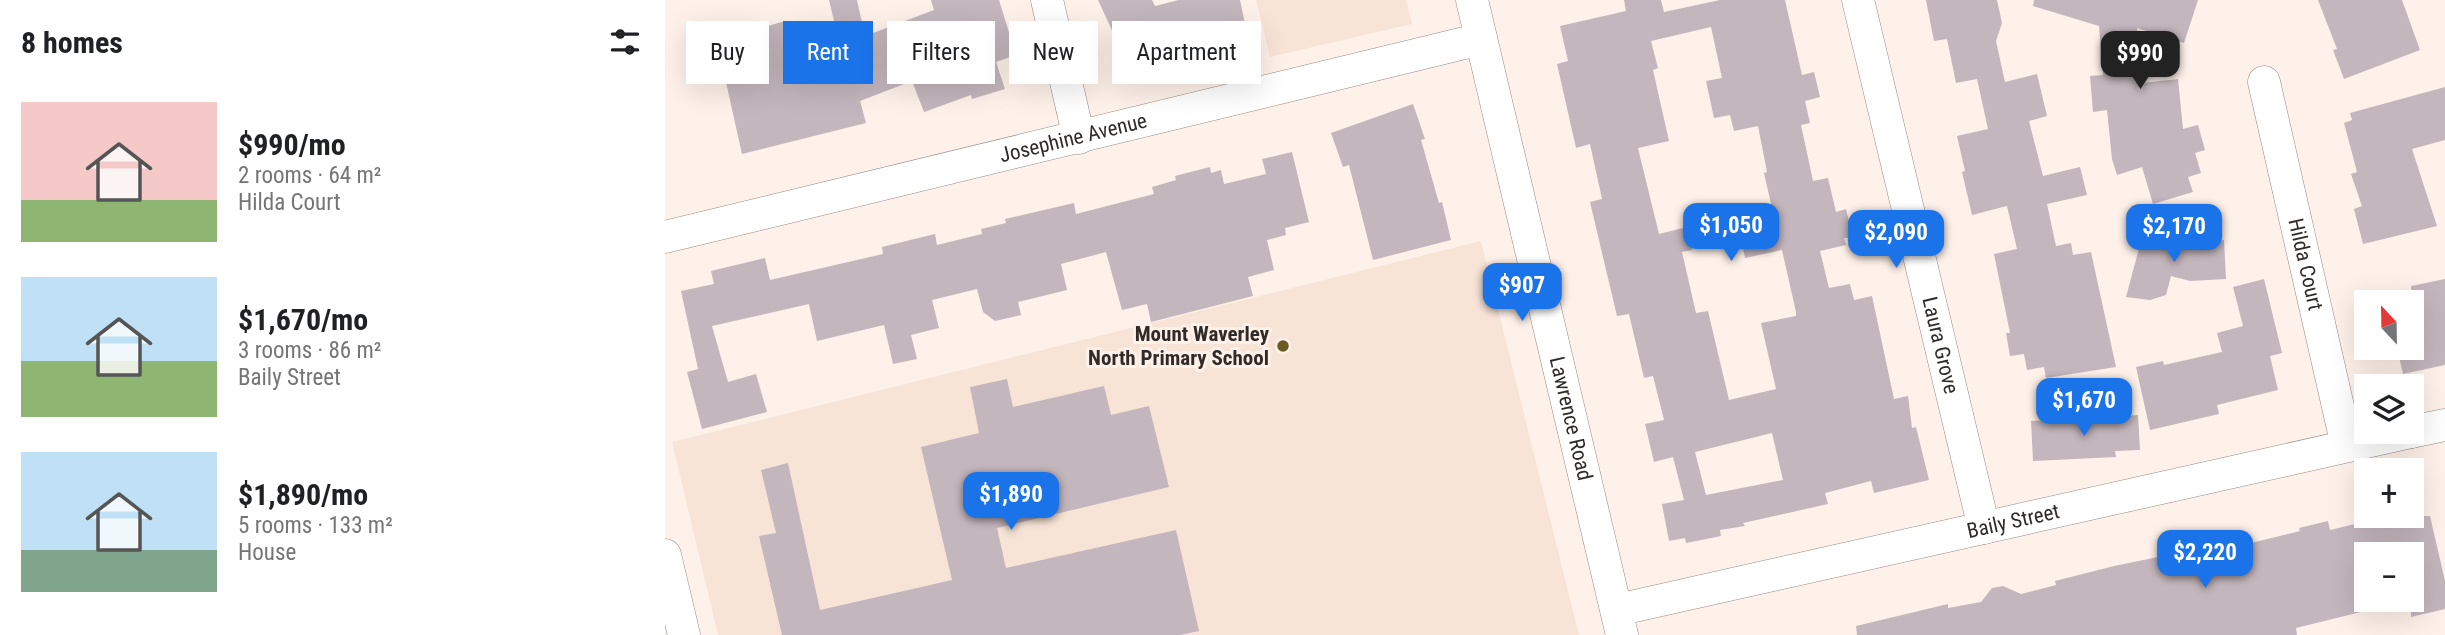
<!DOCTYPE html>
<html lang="en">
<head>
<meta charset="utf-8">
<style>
	body { margin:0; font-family:"Roboto Condensed",sans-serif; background:#f2f2f2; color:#202124; height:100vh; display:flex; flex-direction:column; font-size:26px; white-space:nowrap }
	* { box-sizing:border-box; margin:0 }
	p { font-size:23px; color:#757577 }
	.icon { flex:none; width:38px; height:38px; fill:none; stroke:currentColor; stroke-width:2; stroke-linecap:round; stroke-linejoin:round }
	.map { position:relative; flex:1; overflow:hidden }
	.sheet { display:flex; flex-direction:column; background:#fff; width:665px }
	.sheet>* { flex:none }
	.banner { position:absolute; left:21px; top:21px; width:665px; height:63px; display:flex; gap:14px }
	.needle { width:46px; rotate:338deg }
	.buttons { position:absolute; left:1689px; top:290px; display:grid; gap:14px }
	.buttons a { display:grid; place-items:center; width:70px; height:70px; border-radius:0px; background:#fff; box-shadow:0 7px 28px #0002; font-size:35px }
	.price { position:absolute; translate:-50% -60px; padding:0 16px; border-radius:14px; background:#1a73e8; color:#fff; font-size:23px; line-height:46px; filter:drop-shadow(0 2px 4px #0008) }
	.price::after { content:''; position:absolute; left:50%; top:42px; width:21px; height:16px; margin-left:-10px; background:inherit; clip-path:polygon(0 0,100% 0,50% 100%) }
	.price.current { background:#222; color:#fff }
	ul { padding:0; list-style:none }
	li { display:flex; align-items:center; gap:21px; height:175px; padding:0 21px }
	li span { display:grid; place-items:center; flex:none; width:196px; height:140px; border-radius:0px; color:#555 }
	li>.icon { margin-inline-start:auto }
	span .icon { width:84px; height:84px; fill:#fffc; stroke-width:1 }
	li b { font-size:30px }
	h2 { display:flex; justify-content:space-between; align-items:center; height:84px; padding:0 21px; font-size:30px }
	.chip { padding:0 24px; border-radius:0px; background:#fff; box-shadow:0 7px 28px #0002; font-size:24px; line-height:63px }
	.chip.current { background:#1a73e8; color:#fff }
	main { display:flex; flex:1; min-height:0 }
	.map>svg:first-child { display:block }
</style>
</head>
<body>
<main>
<section class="sheet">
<h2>8 homes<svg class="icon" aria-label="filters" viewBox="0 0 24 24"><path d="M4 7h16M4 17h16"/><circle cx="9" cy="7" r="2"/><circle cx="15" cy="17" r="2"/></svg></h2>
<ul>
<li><span style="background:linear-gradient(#f6c9c9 70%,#8fb573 0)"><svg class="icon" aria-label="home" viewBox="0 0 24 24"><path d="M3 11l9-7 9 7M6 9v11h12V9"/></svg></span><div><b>$990/mo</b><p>2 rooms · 64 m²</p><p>Hilda Court</p></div></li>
<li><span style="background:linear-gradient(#bfe0f5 60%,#8fb573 0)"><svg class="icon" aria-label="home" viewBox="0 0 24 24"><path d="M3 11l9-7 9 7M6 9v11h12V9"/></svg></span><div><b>$1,670/mo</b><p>3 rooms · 86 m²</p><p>Baily Street</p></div></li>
<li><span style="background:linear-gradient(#bfe0f5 70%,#7fa58c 0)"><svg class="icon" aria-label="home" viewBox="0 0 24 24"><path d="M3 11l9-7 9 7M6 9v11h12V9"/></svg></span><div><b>$1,890/mo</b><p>5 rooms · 133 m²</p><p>House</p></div></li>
</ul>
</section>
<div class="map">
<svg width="1780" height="635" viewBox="0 0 1780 635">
	<rect width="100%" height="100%" fill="#fef1e9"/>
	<path fill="#f8e4d7" d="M591,0H741L747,24L605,57Z
		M816,241L914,635H53L7,442Z"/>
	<path fill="#c3b6bc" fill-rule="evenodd" d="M164,0H192L200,36L269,10L266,0H334L351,55L331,62L340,89L307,99L306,95L259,112L247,81L195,101L201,123L77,154L54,51L99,41L96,28L120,21L130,61L176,50Z
		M433,0H487L490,6L514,0H575L582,33L516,48L514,39L467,61L455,37L451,39Z
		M959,0H996L999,12L1055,0H1120L1137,75L1149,72L1155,97L1140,101L1145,123L1136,125L1148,181L1163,178L1171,212L1181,209L1188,238H1179L1181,245L1155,251L1164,288L1185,284L1189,300L1207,296L1229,399L1243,396L1247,428L1251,427L1264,480L1209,493L1206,481L1160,493L1163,504L1078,523L1080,526L1055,530L1056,536L1021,543L1020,538L1004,541L997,504L1019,500L1008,457L989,462L980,424L999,420L988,376L979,378L964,314L952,316L925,202L937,199L925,144L911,148L892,64L903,61L895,26L961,11ZM1046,27L1057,78L1041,81L1049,118L1065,115L1069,131L1093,126L1102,172L1099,173L1111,226L1075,235L1080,258L1117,250L1131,312V316L1096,323L1111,389L1064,400L1043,311L1031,313L1017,252L1027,250L1022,227L994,234L973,148L1004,141L988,70L993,68L986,41ZM1107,433L1118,480L1041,495L1030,452Z
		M1261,0H1332L1337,23L1331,41L1340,82L1372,74L1382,116L1364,121L1378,176L1415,167L1422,195L1382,204L1391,246L1406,243L1408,255L1426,252L1451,367L1381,378L1379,367L1362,370L1359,354L1345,356L1341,333H1345L1329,254L1352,249L1342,206L1307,215L1297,172L1300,171L1292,136L1323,129L1312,79L1291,83L1282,39L1269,41Z
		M1369,0H1533L1519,43L1472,28L1477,83L1513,79L1518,129L1533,125L1540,150L1530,153L1536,173L1523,177L1528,192L1488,204L1477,167L1452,175L1447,159L1442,110L1428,112L1425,76L1438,75L1434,26L1368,6Z
		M1653,0H1737L1755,50L1679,79L1668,50L1672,49Z
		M1780,87V140L1747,149L1772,226L1698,244L1689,209L1697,206L1686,174L1692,172L1679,123L1687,120L1685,113Z
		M748,104L760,139L756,140L774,203L777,202L786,240L708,260L684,165L678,167L666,133Z
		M627,152L644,222L620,228L621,235L602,240L609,270L583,277L588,296L486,322L482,304L457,310L441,252L396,264L402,290L353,302L356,315L330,321L318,312L312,289L267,300L274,328L246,335L252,359L228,364L219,325L152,341L144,304L47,326L63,382L91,374L102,412L37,429L22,372L33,369L16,291L49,284L46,271L100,258L105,280L218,254L217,247L270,234L272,245L317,234L316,229L341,223L340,219L409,203L411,214L489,194L487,187L511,180L510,176L545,167L546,173L556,170L559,184L601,174L597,159Z
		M1479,230L1524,242L1559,240L1561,279L1525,281L1506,276L1501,295L1485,300L1461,297Z
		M1599,279L1617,353L1605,356L1613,390L1552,405L1554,414L1485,430L1471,367L1498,361L1499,365L1557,352L1552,333L1578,326L1568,287Z
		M1780,279V365L1738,374L1732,348H1746V286Z
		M342,379L348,407L439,386L446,415L484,406L504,487L332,528L341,568L511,530L534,631L515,635H117L94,536L111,533L96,470L123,463L155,610L287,580L256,447L314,433L305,387Z
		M1473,415L1475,450L1450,451L1451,457L1368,461L1366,421Z
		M1723,516H1765L1780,581V609L1746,617V555H1701V559L1692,561L1704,610L1631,628L1632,635H1192L1191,626L1283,604V608L1316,602L1327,588L1338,586L1356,594L1391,585L1390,581L1449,566L1518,552L1519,557L1536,553L1537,560L1579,549L1578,545L1635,531L1634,528L1663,521L1665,530Z"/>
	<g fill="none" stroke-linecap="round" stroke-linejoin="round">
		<g stroke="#958a82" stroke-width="33">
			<g id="minor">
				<path d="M382,0L414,138"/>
				<path id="s1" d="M807,0L957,635"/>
				<path id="s2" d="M1193,0L1319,528"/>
				<path id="s3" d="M1599,82L1682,446"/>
				<path id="s4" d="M0,237L816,39"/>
				<path d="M1746,432L1780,425"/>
				<path d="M0,555L19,635"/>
				<path id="s5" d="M952,610L1746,432"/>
			</g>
		</g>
		<use href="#minor" stroke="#fff" stroke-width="32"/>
	</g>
	<circle fill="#6b5927" stroke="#fef1e9" stroke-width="2.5" cx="618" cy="346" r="7"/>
	<g text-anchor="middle" stroke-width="6" stroke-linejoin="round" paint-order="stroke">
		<g font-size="21" fill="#302b28" stroke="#fef1e9">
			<text dy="7" stroke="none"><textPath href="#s4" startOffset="420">Josephine Avenue</textPath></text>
			<text dy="7" stroke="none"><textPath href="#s3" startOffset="187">Hilda Court</textPath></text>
			<text dy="7" stroke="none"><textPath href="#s2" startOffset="355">Laura Grove</textPath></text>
			<text dy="7" stroke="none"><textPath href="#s1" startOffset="430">Lawrence Road</textPath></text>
			<text dy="7" stroke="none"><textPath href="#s5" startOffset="406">Baily Street</textPath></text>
		</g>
		<g font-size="21" font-weight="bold" fill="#302b28" stroke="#fef1e9" text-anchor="end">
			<text x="604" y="341">Mount Waverley<tspan x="604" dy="24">North Primary School</tspan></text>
		</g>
	</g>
</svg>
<div class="buttons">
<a><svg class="needle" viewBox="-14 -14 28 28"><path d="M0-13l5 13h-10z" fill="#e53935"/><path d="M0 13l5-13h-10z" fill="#757577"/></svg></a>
<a><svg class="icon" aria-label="layers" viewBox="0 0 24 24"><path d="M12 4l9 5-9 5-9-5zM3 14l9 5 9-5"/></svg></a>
<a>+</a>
<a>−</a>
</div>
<b class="price current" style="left:1475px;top:91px">$990</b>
<b class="price" style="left:1066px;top:263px">$1,050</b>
<b class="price" style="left:1509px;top:264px">$2,170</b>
<b class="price" style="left:1231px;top:270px">$2,090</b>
<b class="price" style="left:857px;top:323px">$907</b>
<b class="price" style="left:1419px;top:438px">$1,670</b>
<b class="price" style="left:346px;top:532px">$1,890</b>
<b class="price" style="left:1540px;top:590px">$2,220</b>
<div class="banner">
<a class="chip">Buy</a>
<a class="chip current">Rent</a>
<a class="chip">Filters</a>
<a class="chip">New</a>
<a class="chip">Apartment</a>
</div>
</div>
</main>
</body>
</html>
